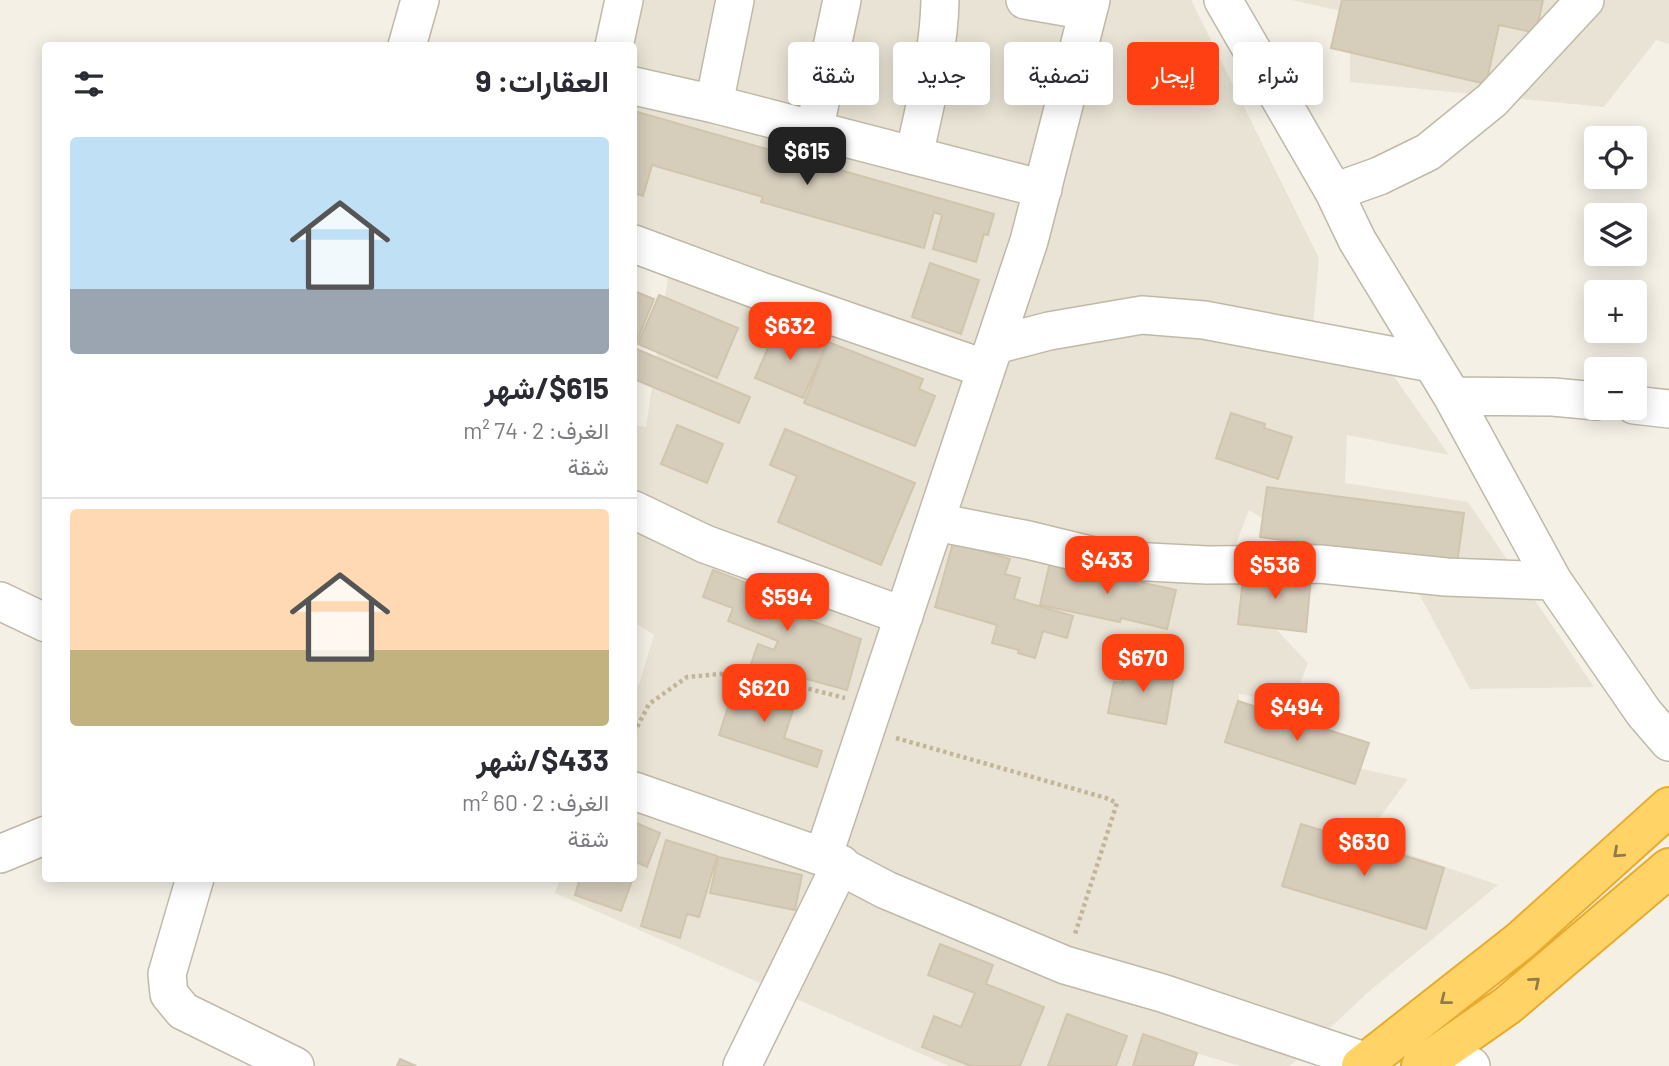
<!DOCTYPE html>
<html lang="ar">
<head>
<meta charset="utf-8">
<style>
	body { margin:0; font-family:Barlow,Vazirmatn,sans-serif; background:#f7f7f7; color:#2b2b33; direction:rtl; height:100vh; display:flex; flex-direction:column; font-size:26px; white-space:nowrap }
	* { box-sizing:border-box; margin:0 }
	p { font-size:23px; color:#7c7c81 }
	.icon { flex:none; width:38px; height:38px; fill:none; stroke:currentColor; stroke-width:2; stroke-linecap:round; stroke-linejoin:round }
	.map { position:relative; flex:1; overflow:hidden; direction:ltr }
	.details { position:absolute; left:42px; top:42px; width:595px; height:840px; display:flex; flex-direction:column; background:#fff; border-radius:7px; box-shadow:0 4px 18px #0003; direction:rtl }
	.details>* { flex:none }
	.hud { position:absolute; left:658px; top:42px; width:665px; height:63px; direction:rtl; display:flex; gap:14px }
	.tools { position:absolute; left:1584px; top:126px; display:grid; gap:14px }
	.tools a { display:grid; place-items:center; width:63px; height:63px; border-radius:7px; background:#fff; box-shadow:0 4px 18px #0003; font-size:35px }
	.price { position:absolute; translate:-50% -60px; padding:0 16px; border-radius:14px; background:#ff4012; color:#fff; font-size:23px; line-height:46px; filter:drop-shadow(0 2px 4px #0008) }
	.price::after { content:''; position:absolute; left:50%; top:42px; width:21px; height:16px; margin-left:-10px; background:inherit; clip-path:polygon(0 0,100% 0,50% 100%) }
	.price.selected { background:#222; color:#fff }
	ul { padding:0; list-style:none }
	li { display:grid; align-content:center; gap:14px; height:371px; padding:0 28px }
	li+li { border-top:2px solid #e1e1e2 }
	li span { display:grid; place-items:center; height:217px; border-radius:7px; color:#555 }
	li>.icon { margin-inline-start:auto }
	span .icon { width:126px; height:126px; fill:#fffc; stroke-width:1 }
	li b { font-size:30px }
	h2 { display:flex; justify-content:space-between; align-items:center; height:84px; padding:0 28px; font-size:30px }
	.tag { padding:0 24px; border-radius:7px; background:#fff; box-shadow:0 4px 18px #0003; font-size:24px; line-height:63px }
	.tag.selected { background:#ff4012; color:#fff }
	.map>svg:first-child { display:block }
</style>
</head>
<body>
<div class="map">
<svg width="1669" height="1066" viewBox="0 0 1669 1066">
	<rect width="100%" height="100%" fill="#f4f0e6"/>
	<path fill="#e8e3d4" d="M617,0H1191L1319,258L1311,347L1388,368L1449,455L1347,435L1345,483L1468,502L1594,687L1470,689L1394,547L1333,563L1249,510L1234,549L1258,610L1308,663L1293,702L1239,694L1238,742L1408,779L1364,839L1498,885L1367,993L1290,1066H1240L1151,1040L1143,1066H949L555,893L560,879L634,878V685H639L654,635L634,622V425L646,427L670,264L634,257V46L610,45Z
		M1292,0H1669V44L1656,40L1604,107L1350,82V13Z"/>
	<path fill="#d6cdbb" stroke="#d2c5ad" stroke-width="2" d="M1342,0H1543L1536,33L1499,25L1486,84L1331,48Z
		M634,111L994,214L988,235L984,234L976,262L933,249L942,215L934,212L924,248L761,202L763,197L652,165L643,196L634,193Z
		M930,263L979,280L961,334L912,317Z
		M634,291L654,299L637,341L634,340Z
		M659,295L738,328L717,378L638,344Z
		M778,325L826,345L803,398L755,378Z
		M828,342L923,379L919,389L935,396L915,446L804,403Z
		M634,348L750,397L739,423L634,379Z
		M1231,413L1265,424L1264,428L1292,437L1278,479L1216,458Z
		M677,425L723,444L707,483L661,464Z
		M785,429L915,483L881,565L778,522L797,476L770,465Z
		M1267,487L1464,513L1457,564L1260,537Z
		M953,543L1010,559L1005,574L1020,578L1014,599L1073,616L1067,638L1043,631L1035,658L1018,653L1019,650L992,643L997,625L935,607Z
		M1050,562L1176,590L1167,629L1121,618L1120,622L1040,605Z
		M713,570L801,604L796,615L861,639L847,690L751,664L758,644L774,650L778,641L728,621L733,608L703,597Z
		M1244,571L1311,578L1306,632L1238,624Z
		M1125,663L1175,672L1166,724L1108,713L1114,682L1122,683Z
		M736,682L796,701L784,738L822,751L817,767L719,735Z
		M1238,701L1369,743L1355,784L1225,742Z
		M634,822L660,833L647,867L634,861Z
		M1301,824L1327,832L1325,841L1379,857L1382,849L1444,868L1426,929L1282,886Z
		M666,840L717,856L699,917L687,914L680,938L641,926Z
		M718,857L802,875L795,910L710,893Z
		M580,878H633L621,911L575,895Z
		M940,944L993,965L986,984L1044,1007L1020,1066H971L922,1047L934,1016L961,1027L975,993L928,975Z
		M1067,1014L1127,1036L1116,1066H1048Z
		M1143,1034L1197,1053L1193,1066H1133Z
		M400,1059L416,1066H397Z"/>
	<g fill="none" stroke-linecap="round" stroke-linejoin="round">
		<g stroke="#c0b9a8" stroke-width="40">
			<path id="minor" d="M1025,0L1088,11
				M1091,0L1029,241L823,857L886,890L1065,965L1162,993L1367,1062
				M1223,0L1334,192L1357,240L1452,396L1553,581L1644,713L1669,742
				M407,46L420,0
				M614,46L624,0
				M634,86L714,104L1043,189
				M714,104L735,0
				M814,131L842,0
				M914,156C925,104 939,53 940,0
				M1334,192L1379,176L1428,152L1492,100L1585,0
				M634,244L766,293L986,369
				M995,345L1049,331L1142,315L1204,320L1431,363
				M1452,396L1553,397L1596,401
				M1634,405L1669,409
				M634,510L705,544L904,616
				M936,522L1028,540L1110,560L1207,565L1320,564L1446,577L1553,581
				M0,601L46,623
				M634,791L823,857
				M0,854L46,835
				M195,878L167,974L169,994L183,1011L295,1066
				M1441,1052L1471,1066
				M742,1066L841,864"/>
		</g>
		<g stroke="#e7ab2d" stroke-width="42">
			<path id="highway" d="M1361,1066L1520,941L1669,807
				M1421,1066L1508,1005L1669,868"/>
		</g>
		<path stroke="#c3b698" stroke-width="4.5" stroke-dasharray="3.5 3.5" stroke-linecap="butt" d="M634,733L649,704L687,677L742,672L845,698
			M896,738L1106,798L1117,803L1075,934"/>
		<use href="#minor" stroke="#fff" stroke-width="37"/>
		<use href="#highway" stroke="#ffd366" stroke-width="38"/>
	</g>
	<defs><path id="oneway-chevron" d="M-2-3.5L2.5 0L-2 3.5" fill="none" stroke-width="1.6" stroke-linecap="round" stroke-linejoin="round" transform="scale(1.75)"/></defs>
	<g stroke="#917b49">
		<use href="#oneway-chevron" transform="translate(1618 853) rotate(138)"/>
		<use href="#oneway-chevron" transform="translate(1535 982) rotate(-40)"/>
		<use href="#oneway-chevron" transform="translate(1445 1000) rotate(142)"/>
	</g>
</svg>
<div class="tools">
<a><svg class="icon" aria-label="locate" viewBox="0 0 24 24"><circle cx="12" cy="12" r="6"/><path d="M12 2v4M12 18v4M2 12h4M18 12h4"/></svg></a>
<a><svg class="icon" aria-label="layers" viewBox="0 0 24 24"><path d="M12 4l9 5-9 5-9-5zM3 14l9 5 9-5"/></svg></a>
<a>+</a>
<a>−</a>
</div>
<b class="price selected" style="left:807px;top:187px">$615</b>
<b class="price" style="left:790px;top:362px">$632</b>
<b class="price" style="left:1107px;top:596px">$433</b>
<b class="price" style="left:1275px;top:601px">$536</b>
<b class="price" style="left:787px;top:633px">$594</b>
<b class="price" style="left:1143px;top:694px">$670</b>
<b class="price" style="left:764px;top:724px">$620</b>
<b class="price" style="left:1297px;top:743px">$494</b>
<b class="price" style="left:1364px;top:878px">$630</b>
<div class="hud">
<a class="tag">شراء</a>
<a class="tag selected">إيجار</a>
<a class="tag">تصفية</a>
<a class="tag">جديد</a>
<a class="tag">شقة</a>
</div>
<section class="details">
<h2>العقارات: 9<svg class="icon" aria-label="filters" viewBox="0 0 24 24"><path d="M4 7h16M4 17h16"/><circle cx="9" cy="7" r="2"/><circle cx="15" cy="17" r="2"/></svg></h2>
<ul>
<li><span style="background:linear-gradient(#bfe0f5 70%,#9aa5b1 0)"><svg class="icon" aria-label="home" viewBox="0 0 24 24"><path d="M3 11l9-7 9 7M6 9v11h12V9"/></svg></span><div><b>$615/شهر</b><p>الغرف: 2 · 74 m²</p><p>شقة</p></div></li>
<li><span style="background:linear-gradient(#ffd9b3 65%,#c2b280 0)"><svg class="icon" aria-label="home" viewBox="0 0 24 24"><path d="M3 11l9-7 9 7M6 9v11h12V9"/></svg></span><div><b>$433/شهر</b><p>الغرف: 2 · 60 m²</p><p>شقة</p></div></li>
</ul>
</section>
</div>
</body>
</html>
